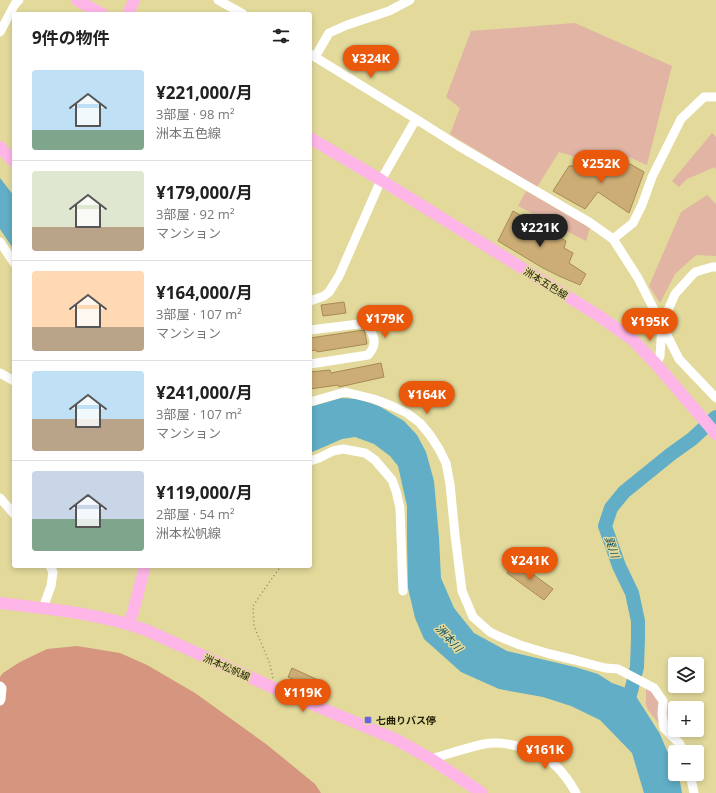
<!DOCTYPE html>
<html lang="ja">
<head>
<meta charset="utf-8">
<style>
	body { margin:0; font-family:"Open Sans","Noto Sans JP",sans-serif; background:#f2f2f2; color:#222; height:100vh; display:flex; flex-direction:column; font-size:15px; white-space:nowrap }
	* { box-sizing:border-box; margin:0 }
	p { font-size:13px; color:#767676 }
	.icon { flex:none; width:22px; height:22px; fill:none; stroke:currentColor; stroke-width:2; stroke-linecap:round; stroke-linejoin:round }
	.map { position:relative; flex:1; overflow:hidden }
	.details { position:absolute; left:12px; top:12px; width:300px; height:556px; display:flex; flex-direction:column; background:#fff; border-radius:4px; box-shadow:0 2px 6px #0003 }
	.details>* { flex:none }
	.fabs { position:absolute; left:668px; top:657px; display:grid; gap:8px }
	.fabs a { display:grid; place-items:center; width:36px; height:36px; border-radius:4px; background:#fff; box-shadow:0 2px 6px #0003; font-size:20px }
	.price { position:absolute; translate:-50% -34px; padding:0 9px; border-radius:14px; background:#ea580c; color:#fff; font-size:13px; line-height:26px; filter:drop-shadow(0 1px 2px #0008) }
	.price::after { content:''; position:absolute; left:50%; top:24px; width:12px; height:9px; margin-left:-6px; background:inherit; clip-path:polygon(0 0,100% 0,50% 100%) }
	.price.active { background:#222; color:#fff }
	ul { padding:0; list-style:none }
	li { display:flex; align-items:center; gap:12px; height:100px; padding:0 20px }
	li+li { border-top:1px solid #e0e0e0 }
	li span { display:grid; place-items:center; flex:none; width:112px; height:80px; border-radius:4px; color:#555 }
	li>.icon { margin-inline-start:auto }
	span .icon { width:48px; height:48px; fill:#fffc; stroke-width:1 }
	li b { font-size:17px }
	h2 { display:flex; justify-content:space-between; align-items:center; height:48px; padding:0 20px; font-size:17px }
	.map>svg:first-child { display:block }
</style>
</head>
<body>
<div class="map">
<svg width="716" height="793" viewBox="0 0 716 793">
	<rect width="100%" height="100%" fill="#e2d99b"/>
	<path fill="#e1b4a4" d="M575,23L672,66L647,165L629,157L623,171L559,152L537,187L450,134L460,108L446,97L471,31Z
		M712,133L716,137V170L715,167L687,179L679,187L672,181Z
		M526,191L590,228L586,241L518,206Z
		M707,195L716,204V256L696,255L675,274L660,303L649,286L681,212Z
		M646,688L650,690L659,702L660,725L648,710L646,705Z"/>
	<path fill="#d5957e" d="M77,646L120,653L147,665L195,693L266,744L315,784L321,793H0V677L3,673L20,662L47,649Z"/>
	<path fill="#61aec6" d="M0,178L14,196V250L0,229Z
		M341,398L358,399L379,406L404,421L417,435L426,452L434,481L439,538L441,578L454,608L474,633L507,651L575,667L598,674L612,683L632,690L660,734L675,770V774H677L680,782L682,793H644L632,753L600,720L571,706L543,697L499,689L461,672L424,639L415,618L408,588L407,539V506L398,466L390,456L374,444L355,437L342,439L310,453V407Z"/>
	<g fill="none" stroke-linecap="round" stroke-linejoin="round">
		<path stroke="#61aec6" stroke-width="14" d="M624,707L630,695L637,667L638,638V621L632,593L619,566L605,526L611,508L624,492L671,454L692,439L716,417"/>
	</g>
	<path fill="#cdad76" stroke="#a88a53" d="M630,164L644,172L629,213L598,192L585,209L553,191L569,166Z
		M513,211L566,241L564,248L573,253L569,263L586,274L580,285L559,276L543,268L498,241Z
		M344,302L346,313L323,316L321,305Z
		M364,330L365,333L367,344L317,352L316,350L310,351V338Z
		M381,363L384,377L339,387L338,385L310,389V372L330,370L331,373Z
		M515,561L553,589L544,600L507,573Z
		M292,668L318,680L314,689L288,677Z"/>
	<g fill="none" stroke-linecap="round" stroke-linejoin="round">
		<path stroke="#928c5d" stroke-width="1.5" stroke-dasharray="1 3" stroke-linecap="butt" d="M273,678L270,664L254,626L253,606L261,594L281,566"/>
		<path stroke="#fff" stroke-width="9" d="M218,0L243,14
			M0,32L15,4L19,0
			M310,54L416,119L457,145L589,222L613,239L638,278L679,359L716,398
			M315,57L329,33L347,25L389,11L410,0
			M613,239L633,223L642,205L652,177L681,119L704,97H716
			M0,242L14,263
			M310,301L324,296L329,292L339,276L381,180L416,119
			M310,330L367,323C373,336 379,343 368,355L310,364
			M656,364L660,356L662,324L675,294L695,272L712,267H716
			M0,373L14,381
			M310,402L345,392L374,399L392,406L407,413L420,423L430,435L439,449L446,463L450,484L455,535L462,591L473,617L490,632L498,636L520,645L550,654L575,660L605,668L618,669L654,688L663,701L662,714L664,728L680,744L683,752
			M310,461L319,458L333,451L343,449L365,453L375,460L392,480L396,491L400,508L403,591
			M0,498L14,514
			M43,608L51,586L53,572L50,566
			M0,686L2,688L1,699L0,701
			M431,759C448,754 466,748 484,744C507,740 539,750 556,766C563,773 571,784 576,793
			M690,774L694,793"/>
		<path stroke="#feb5e7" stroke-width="12" d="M77,0L102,14
			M128,14L134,0
			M310,138L381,180L599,316L633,340L656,364L716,434
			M0,147L14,162
			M0,603C50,609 98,613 146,630L274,688L397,740L431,759L482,793
			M128,624L133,612L145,566"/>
	</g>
	<rect fill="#6964dd" stroke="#e2d99b" stroke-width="1.5" x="364" y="716" width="8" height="8" rx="2"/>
	<g text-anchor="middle" stroke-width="3" stroke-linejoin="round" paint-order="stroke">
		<g font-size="10" fill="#211e05" stroke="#e2d99b">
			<text transform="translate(546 283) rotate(32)" y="4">洲本五色線</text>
			<text transform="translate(227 667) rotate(24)" y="4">洲本松帆線</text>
		</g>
		<g font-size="10" font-weight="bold" fill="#211e05" stroke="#e2d99b" text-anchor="start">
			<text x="376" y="724">七曲りバス停</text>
		</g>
		<g font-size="11" font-style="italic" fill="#125365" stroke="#e2d99b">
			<text transform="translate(612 547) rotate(72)" y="4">巽川</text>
			<text transform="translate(449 638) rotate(47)" y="4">洲本川</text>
		</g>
	</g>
</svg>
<div class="fabs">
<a><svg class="icon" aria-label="layers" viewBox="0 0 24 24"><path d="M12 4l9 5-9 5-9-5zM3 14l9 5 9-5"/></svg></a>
<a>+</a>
<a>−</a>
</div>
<b class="price" style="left:371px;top:79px">¥324K</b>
<b class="price" style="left:601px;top:184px">¥252K</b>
<b class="price active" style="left:540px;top:248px">¥221K</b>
<b class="price" style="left:385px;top:339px">¥179K</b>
<b class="price" style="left:650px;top:342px">¥195K</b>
<b class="price" style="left:427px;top:415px">¥164K</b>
<b class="price" style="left:530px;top:581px">¥241K</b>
<b class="price" style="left:303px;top:713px">¥119K</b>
<b class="price" style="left:545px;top:770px">¥161K</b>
<section class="details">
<h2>9件の物件<svg class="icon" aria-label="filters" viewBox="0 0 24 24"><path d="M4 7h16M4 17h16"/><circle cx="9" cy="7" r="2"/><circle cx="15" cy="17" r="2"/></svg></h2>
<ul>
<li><span style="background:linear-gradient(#bfe0f5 75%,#7fa58c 0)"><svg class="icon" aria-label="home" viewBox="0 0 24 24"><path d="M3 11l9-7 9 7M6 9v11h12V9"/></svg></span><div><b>¥221,000/月</b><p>3部屋 · 98 m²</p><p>洲本五色線</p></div></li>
<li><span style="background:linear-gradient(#dfe7d0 70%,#b9a48a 0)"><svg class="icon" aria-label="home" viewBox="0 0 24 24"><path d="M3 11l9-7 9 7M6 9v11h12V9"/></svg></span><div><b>¥179,000/月</b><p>3部屋 · 92 m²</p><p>マンション</p></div></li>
<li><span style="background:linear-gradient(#ffd9b3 70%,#b9a48a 0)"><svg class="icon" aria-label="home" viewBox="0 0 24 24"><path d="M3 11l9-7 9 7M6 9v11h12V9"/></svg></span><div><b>¥164,000/月</b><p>3部屋 · 107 m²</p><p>マンション</p></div></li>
<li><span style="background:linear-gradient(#bfe0f5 60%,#b9a48a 0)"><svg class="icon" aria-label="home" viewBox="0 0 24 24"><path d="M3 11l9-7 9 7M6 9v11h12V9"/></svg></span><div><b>¥241,000/月</b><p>3部屋 · 107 m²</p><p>マンション</p></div></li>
<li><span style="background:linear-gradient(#c9d6e8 60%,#7fa58c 0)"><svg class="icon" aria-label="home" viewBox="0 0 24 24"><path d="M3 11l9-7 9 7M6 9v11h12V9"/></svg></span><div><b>¥119,000/月</b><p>2部屋 · 54 m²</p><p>洲本松帆線</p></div></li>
</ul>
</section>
</div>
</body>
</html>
